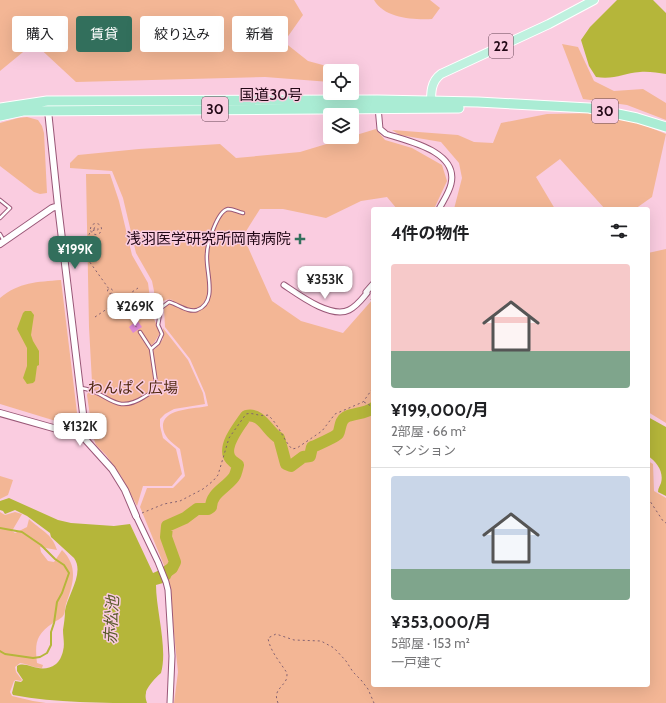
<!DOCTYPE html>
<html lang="ja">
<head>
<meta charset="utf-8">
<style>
	body { margin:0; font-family:Cabin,"Noto Sans JP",sans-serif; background:#f6f6f6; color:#202124; height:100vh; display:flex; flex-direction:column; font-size:15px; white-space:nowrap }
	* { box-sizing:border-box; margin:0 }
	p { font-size:13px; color:#757577 }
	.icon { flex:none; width:22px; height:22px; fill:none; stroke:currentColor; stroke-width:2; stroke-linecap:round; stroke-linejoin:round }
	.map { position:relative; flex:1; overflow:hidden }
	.details { position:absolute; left:371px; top:207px; width:279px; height:480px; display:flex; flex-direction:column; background:#fff; border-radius:4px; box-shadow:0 4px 16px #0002 }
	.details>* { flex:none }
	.banner { position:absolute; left:12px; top:16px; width:299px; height:36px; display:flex; gap:8px }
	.tools { position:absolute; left:323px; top:64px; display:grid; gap:8px }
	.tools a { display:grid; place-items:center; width:36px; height:36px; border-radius:4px; background:#fff; box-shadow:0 4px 16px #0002; font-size:20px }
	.price { position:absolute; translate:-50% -34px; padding:0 9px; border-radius:8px; background:#fff; color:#222; font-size:13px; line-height:26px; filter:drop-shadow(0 1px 2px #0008) }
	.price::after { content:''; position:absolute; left:50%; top:24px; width:12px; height:9px; margin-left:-6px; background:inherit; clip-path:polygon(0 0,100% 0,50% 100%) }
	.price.selected { background:#326f5c; color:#fff }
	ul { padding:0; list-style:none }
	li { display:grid; align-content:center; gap:8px; height:212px; padding:0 20px }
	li+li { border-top:1px solid #e0e0e0 }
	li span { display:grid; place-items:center; height:124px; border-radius:4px; color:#555 }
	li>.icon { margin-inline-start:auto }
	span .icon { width:72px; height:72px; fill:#fffc; stroke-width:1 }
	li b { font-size:17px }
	h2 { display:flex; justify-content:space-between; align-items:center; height:48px; padding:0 20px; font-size:17px }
	.tag { padding:0 14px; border-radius:4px; background:#fff; box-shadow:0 4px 16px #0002; font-size:14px; line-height:36px }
	.tag.selected { background:#326f5c; color:#fff }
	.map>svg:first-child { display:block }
</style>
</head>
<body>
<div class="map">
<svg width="666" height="703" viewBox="0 0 666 703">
	<rect width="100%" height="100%" fill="#facce0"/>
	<path fill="#f3b695" d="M0,0H294L303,15L284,42L308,61L345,71H330V82L265,77L76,82L34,43L0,71Z
		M374,0H430L440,8L432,19C413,20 384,18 374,0Z
		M562,44L578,47L594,81L614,91L643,89L666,103V120L627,105L583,99Z
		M594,113L634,121L666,134L652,197L635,209H605L560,159L536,177L555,209H454L462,178L459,163L441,142L400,135L392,130L458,135L474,142L493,143L501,123L547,114Z
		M27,117L38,120L42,126L44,133L47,193L40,194L34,192L0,166V123L18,118Z
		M376,129L385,140L412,148L442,165L447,181L434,209H397L387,197L361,201L326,218L283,209H260L243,236L272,301L301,321L343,333L373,299V685H648V461L653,464L654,491L666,498V703H174L178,672L168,575L140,507L147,488H173L185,476L180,449C171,442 162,436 163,424C166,408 195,409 208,406L205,393L190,359L165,327L164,309L167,305L172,303L173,300C162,297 159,306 157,315L156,313L154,291L152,281L136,253L123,198L112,171L70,168V163L78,155L139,149L220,144L236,158L300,152Z
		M86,174H110L119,201L132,255L148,283L152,314L160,333L154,343L147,349H155L163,339V328L188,360L203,393L205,404L174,409L165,414L160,419V426L163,438L176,449L182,474L172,486H143L137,506L121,476L106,455L96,445L93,437L87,395L92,382L89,327Z
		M666,249V423L648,412V253Z
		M61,280L78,421C76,425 73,425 69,425L0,404V298C19,282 37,282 61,280Z
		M0,476L13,480L8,495L0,499Z
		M0,512L5,515L15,512L22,514L12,531L15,533L27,527L29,519C40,530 52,533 57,550L40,547L41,552L48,561L54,562L62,550C79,567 73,584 66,604C65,608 65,614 63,616C61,619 55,621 53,623C35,635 35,644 37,663L43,665L42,668C34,668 28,664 20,663L15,667L16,672L22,680L21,681L16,680L14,681L10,692L12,696L33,701L46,703H0Z"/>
	<path fill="#b5b63a" d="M617,0H653L666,13V74C658,73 648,71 640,72C623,73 615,80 596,77L589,66L581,40L590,27Z
		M25,311H31L34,315L31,335L33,341L39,351V365L37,366L35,381L33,383L27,384L23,378L27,366V348L17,329L23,313Z
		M648,417L666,427V496L658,492C658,488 660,486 661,483C664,472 657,462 648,456Z
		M9,498L58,520L71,523L114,526L130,524L153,573L172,565L176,566L170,579L163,583L156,585C156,610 168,649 161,673C157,676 146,688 146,693C145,697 146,700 147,703C102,703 57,703 13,695L12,693L15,681L21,682L23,680L17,671V666C27,660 40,676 56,664C59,662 62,656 63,651C65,644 63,637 63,630C64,623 65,617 65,611C67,596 85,573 74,558L51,537L50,533L27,516L15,510L5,514L3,511L0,510V501Z"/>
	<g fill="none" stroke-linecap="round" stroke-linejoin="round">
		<path stroke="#b5b63a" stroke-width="2" d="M0,528L22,532L41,545L55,559L64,565L69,573L62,593L57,602L54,623L51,632V645L47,653L40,657L33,658L5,654L0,651"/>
		<path stroke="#b5b63a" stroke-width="12" d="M162,575L172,568L175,562L166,537L167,526L185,518L197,509H208L211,507C211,493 226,488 234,477C236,474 237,469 238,465C235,463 230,460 229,456C224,444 240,425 246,416C262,412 268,433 279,438L286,464L291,466L303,457L310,456L312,447C315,446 337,436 338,434C341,429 339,421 346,417C354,413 365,414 373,408"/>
	</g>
	<path fill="#dc88d5" d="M137,320L142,327L133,333L129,327Z"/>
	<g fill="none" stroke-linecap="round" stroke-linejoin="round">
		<g stroke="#995777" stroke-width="4.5">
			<path id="service" d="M0,200L10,208L0,218
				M0,234L4,241
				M140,332L151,349
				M81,388C108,391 114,416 144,397C150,394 154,390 156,383L151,349L158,343L162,334L158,325L161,308L169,302C178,304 188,313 197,310C219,302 205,271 207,254C207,245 217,211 228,209C233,209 238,212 243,213"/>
		</g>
		<g stroke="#995777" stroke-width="7">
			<path id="minor" d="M378,107L380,129L386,134C407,141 459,151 451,184C449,193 443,201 439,209
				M284,285C299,295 331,319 349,310C357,306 362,299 367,293L366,292L373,284
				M136,516L158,562L166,582L168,590L172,656L170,703"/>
		</g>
		<g stroke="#995777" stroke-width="8">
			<path id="tertiary" d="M47,101L58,206L85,430L84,438
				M0,244L52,208L58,206
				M0,413L71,433L84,438L112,469L125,490L136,516"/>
		</g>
		<g stroke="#fff" stroke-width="10">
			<path id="primary" d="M431,107C431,95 430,82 441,74L549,24L594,0"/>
		</g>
		<g stroke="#fff" stroke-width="11">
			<path id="trunk" d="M0,108L47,101L378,100L478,102L589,108L637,118L666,127
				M0,116L23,111L459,108"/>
		</g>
		<path stroke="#846171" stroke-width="1" stroke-dasharray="2 3" stroke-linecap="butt" d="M90.5 229a5.5 5.5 0 1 1 11 0a5.5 5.5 0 1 1-11 0Z
			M94 229a2 2 0 1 1 4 0a2 2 0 1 1-4 0Z
			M94,230L89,234V261L109,289
			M107.5 291a2.5 2.5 0 1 1 5 0a2.5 2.5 0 1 1-5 0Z
			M112,293L137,328
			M371,299L373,304
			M95,317L138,288
			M364,402L373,407
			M648,498L663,521L666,523
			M142,513L164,504L180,501L203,489L213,481L218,475L229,438L246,414C254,412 258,417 268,415C280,426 282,438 292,449L297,448L322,431L335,414L363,402L373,388
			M278,703C273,691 281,689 286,680C287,678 287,675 287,673C280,662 270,651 268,638L276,634L294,640L321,641L334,648L346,661L353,672L361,680L368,689L374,703"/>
		<use href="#service" stroke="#fff" stroke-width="2.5"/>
		<use href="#minor" stroke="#fff" stroke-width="5"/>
		<use href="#tertiary" stroke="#fff" stroke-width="6"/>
		<use href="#primary" stroke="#bff1df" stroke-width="8"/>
		<use href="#trunk" stroke="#aaecd4" stroke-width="9"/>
	</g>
	<path fill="#326f5c" stroke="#facce0" stroke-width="1.5" d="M298 233h4v4h4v4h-4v4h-4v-4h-4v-4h4z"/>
	<g text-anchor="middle" stroke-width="3" stroke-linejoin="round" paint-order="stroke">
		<g fill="#facce0" stroke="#634353" stroke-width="1">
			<rect x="489" y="34" width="24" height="24" rx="3"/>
			<rect x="202" y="97" width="26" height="24" rx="3"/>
			<rect x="592" y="99" width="26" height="24" rx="3"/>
		</g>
		<g font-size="14" font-weight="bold" fill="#220816">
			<text x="501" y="51">22</text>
			<text x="215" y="114">30</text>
			<text x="605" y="116">30</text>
		</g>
		<g font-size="15" fill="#220816" stroke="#facce0">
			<text x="271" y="100">国道30号</text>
		</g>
		<g font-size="15" fill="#220816" stroke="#facce0" text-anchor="end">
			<text x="291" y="244">浅羽医学研究所岡南病院</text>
		</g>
		<g font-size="15" fill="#532b13" stroke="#facce0">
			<text x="133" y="393">わんぱく広場</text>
		</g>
		<g font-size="16" font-style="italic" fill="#5a5b2b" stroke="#facce0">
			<text transform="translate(111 620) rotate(-87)" y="6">赤松池</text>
		</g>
	</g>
</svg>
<div class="tools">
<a><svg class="icon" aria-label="locate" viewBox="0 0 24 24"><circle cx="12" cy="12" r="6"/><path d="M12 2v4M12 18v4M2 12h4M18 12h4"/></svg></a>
<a><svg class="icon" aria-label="layers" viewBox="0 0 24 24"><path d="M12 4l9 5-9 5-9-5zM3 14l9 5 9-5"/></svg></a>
</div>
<b class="price selected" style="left:75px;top:270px">¥199K</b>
<b class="price" style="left:325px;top:300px">¥353K</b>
<b class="price" style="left:135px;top:327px">¥269K</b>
<b class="price" style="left:80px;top:447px">¥132K</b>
<div class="banner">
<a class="tag">購入</a>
<a class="tag selected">賃貸</a>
<a class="tag">絞り込み</a>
<a class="tag">新着</a>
</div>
<section class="details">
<h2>4件の物件<svg class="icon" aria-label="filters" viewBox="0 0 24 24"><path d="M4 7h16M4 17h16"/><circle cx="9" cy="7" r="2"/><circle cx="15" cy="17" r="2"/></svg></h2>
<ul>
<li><span style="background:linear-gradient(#f6c9c9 70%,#7fa58c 0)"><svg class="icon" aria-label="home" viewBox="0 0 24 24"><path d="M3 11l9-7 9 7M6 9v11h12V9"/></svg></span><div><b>¥199,000/月</b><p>2部屋 · 66 m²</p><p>マンション</p></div></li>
<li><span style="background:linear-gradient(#c9d6e8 75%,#7fa58c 0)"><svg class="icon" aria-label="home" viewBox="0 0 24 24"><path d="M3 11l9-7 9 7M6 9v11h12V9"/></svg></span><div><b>¥353,000/月</b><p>5部屋 · 153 m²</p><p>一戸建て</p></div></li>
</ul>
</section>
</div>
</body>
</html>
